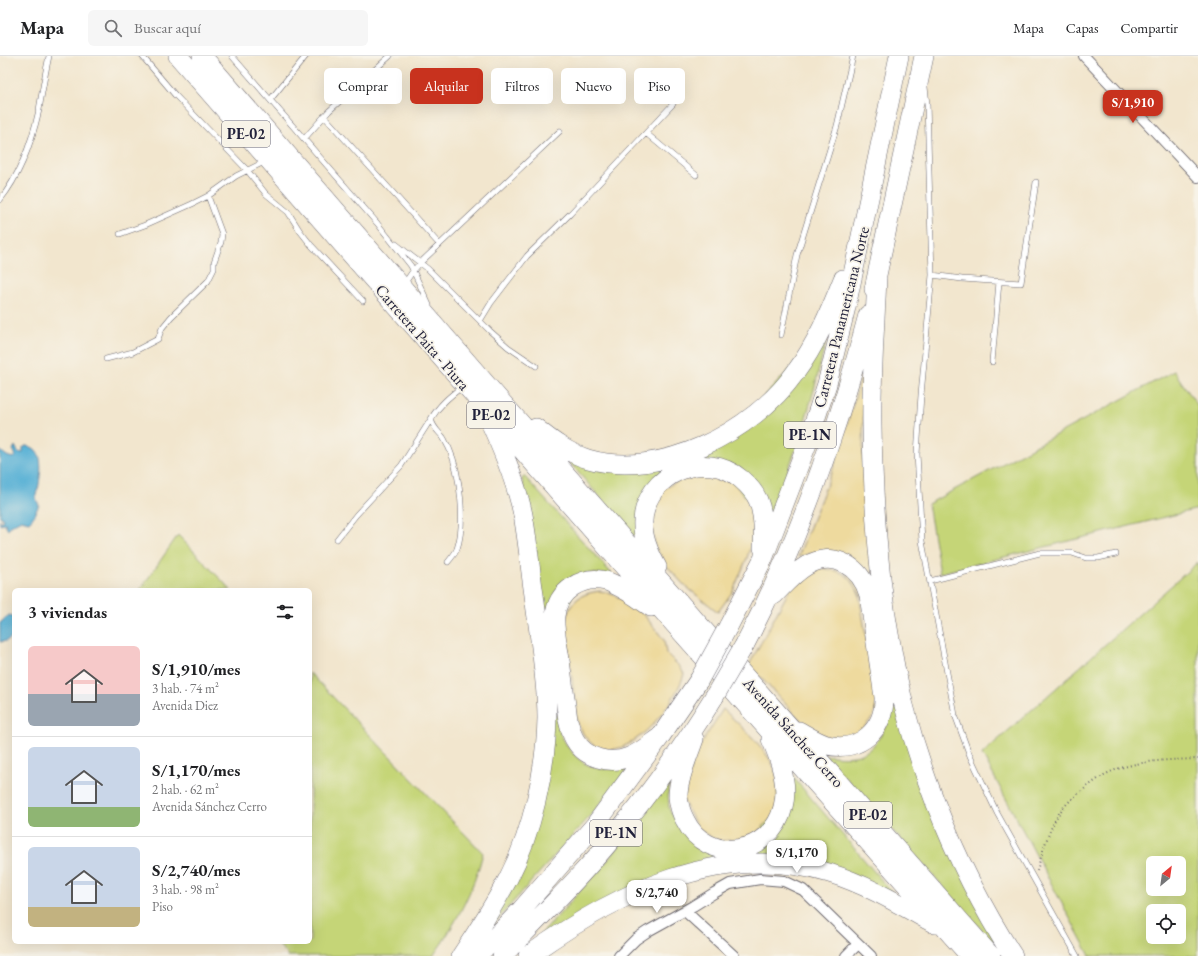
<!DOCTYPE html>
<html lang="es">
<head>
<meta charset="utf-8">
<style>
	body { margin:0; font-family:"EB Garamond",serif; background:#f6f6f6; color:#202124; height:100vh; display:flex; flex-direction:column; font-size:15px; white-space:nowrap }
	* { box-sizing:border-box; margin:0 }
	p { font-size:13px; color:#757577 }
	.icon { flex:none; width:22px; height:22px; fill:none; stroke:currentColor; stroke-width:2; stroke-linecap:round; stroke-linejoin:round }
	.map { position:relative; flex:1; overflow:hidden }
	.sheet { position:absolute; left:12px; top:532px; width:300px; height:356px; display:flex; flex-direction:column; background:#fff; border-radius:6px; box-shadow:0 4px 16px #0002 }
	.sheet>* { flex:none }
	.hud { position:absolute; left:324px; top:12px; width:380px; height:36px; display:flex; gap:8px }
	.needle { width:26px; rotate:29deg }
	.fabs { position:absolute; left:1146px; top:800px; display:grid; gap:8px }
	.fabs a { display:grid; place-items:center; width:40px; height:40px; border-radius:6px; background:#fff; box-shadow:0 4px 16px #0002; font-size:20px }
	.price { position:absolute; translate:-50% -34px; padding:0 9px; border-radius:8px; background:#fff; color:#222; font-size:13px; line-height:26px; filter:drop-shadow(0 1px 2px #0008) }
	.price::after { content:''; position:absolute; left:50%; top:24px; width:12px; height:9px; margin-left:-6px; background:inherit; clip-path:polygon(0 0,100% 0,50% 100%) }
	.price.current { background:#c8321e; color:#fff }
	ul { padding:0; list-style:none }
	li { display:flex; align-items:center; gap:12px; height:100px; padding:0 16px }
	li+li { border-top:1px solid #e0e0e0 }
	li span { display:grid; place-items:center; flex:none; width:112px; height:80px; border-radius:6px; color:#555 }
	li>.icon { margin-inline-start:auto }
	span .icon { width:48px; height:48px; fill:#fffc; stroke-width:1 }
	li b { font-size:17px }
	h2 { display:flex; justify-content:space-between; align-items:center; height:48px; padding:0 16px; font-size:17px }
	.tag { padding:0 14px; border-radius:6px; background:#fff; box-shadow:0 4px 16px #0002; font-size:14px; line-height:36px }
	.tag.current { background:#c8321e; color:#fff }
	header { display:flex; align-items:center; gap:24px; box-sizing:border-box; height:56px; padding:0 20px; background:#fff; border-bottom:1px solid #e0e0e0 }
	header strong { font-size:19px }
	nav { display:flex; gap:22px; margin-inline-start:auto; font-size:14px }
	.search { width:280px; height:36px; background:#f6f6f6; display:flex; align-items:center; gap:10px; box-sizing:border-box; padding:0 14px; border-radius:6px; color:#757577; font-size:15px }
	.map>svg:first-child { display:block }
</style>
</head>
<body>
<header>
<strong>Mapa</strong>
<div class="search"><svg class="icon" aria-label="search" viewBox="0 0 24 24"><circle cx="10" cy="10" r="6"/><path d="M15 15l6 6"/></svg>Buscar aquí</div>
<nav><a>Mapa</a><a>Capas</a><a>Compartir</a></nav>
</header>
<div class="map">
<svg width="1198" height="900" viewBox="0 0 1198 900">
	<rect width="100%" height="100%" fill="#f7f3e8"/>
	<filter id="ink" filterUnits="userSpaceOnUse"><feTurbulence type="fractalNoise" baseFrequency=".025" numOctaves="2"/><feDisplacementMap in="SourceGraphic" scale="8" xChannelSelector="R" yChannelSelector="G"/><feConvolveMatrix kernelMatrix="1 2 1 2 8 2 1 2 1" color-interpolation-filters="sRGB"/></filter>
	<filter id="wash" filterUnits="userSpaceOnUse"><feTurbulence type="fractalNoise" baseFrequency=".012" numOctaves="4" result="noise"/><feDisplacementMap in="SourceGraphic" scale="16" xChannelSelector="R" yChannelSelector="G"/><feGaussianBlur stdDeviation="0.9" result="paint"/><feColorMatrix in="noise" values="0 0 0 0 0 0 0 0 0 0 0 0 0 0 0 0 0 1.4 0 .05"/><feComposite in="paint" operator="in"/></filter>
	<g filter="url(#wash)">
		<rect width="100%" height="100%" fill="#f2e6ce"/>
		<path fill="#c5d577" stroke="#747c59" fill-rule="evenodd" d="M829,272L814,334L800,382L768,467L693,400L718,389Z
			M1174,315L1198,350V453L940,517L928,448Z
			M563,399L674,407L639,486Z
			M524,420L613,519L585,517L548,584L522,423Z
			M178,479L231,534H140Z
			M1198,506V900H1090L982,698ZM1153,807H1179V833H1153ZM1153,855H1179V881H1153Z
			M551,602L559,674C568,696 584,715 610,713C618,712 626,708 634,705L592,758L486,876L518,818Z
			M310,617L483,797C474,834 455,869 433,900H288V899L276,886H310Z
			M889,618L997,891L825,699C857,703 870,702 885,671C888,666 892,658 893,651C894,644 890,626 889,618Z
			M787,714L896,841L750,799Z
			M671,722L668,734L669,753L680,772L732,800L531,890L612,799Z"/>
		<path fill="#eeda9e" stroke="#887e6c" d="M864,311L863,403L871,501L880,568L832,495H819L798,501L836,405Z
			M699,414L729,422L750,446L755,470L752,485L747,502L733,535L718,556L684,529L666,509L655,491L651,465L661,434Z
			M813,512C836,513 850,515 859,538L877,647L873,661L857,679L833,684L808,672L749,609L791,531Z
			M601,535L614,539L630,548L645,560L664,584L666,597L680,611L684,618C672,658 604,736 577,665L565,566C570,546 579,537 601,535Z
			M723,653C740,670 776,699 777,724C778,735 777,747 776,758L750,783L717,785L698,773L683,744L694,699Z"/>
		<path fill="#58b1d5" stroke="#3d6a88" d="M15,390L18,396L23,397V392L25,390C45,390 41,415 39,428C39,432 36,436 36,440C36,443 38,447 39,449L32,463L29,466L21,464L10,470L8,474L5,469L6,467L0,469V464L1,467L3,464L1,460L0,461V394C4,398 9,403 15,401V397L13,394Z
			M9,559L14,560V580L6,585L0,586V567Z"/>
	</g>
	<g filter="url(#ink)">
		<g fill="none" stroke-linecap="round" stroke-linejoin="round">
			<g stroke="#6b676e" stroke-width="6">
				<path id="lane" d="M142,0L175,39L247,114L266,138L288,156L300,175L311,189L363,245
					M232,0L377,167L411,210L429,249
					M925,31L927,48L932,219L921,339L917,398L922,485L955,659L970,700L997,757L1077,900
					M270,44L306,0
					M324,60L439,188
					M647,78L696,119
					M304,83L329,55L390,0
					M0,144C20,119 32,85 39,54C42,36 45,18 49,0
					M120,178L145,169L192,148L208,140L236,120L266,105
					M396,188L428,213L490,275L508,291L536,310
					M932,219L962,223L1021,227L1036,126
					M404,228L413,215L420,207L560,75
					M480,265L491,247L527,200L570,158L673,48
					M781,279L797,199L837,70L853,0
					M106,303L133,296L158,283L162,272L171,261L208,225L214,213V206L221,186L222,178L208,140
					M992,306L999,226
					M337,483L356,459L401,410L431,363
					M448,506C451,502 455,498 457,493C466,466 460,417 449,392C447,389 445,384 443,381C438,375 433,372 431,363C439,349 450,340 463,330
					M930,525L1040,497H1072L1086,502H1098L1116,498"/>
			</g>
			<g stroke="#6b676e" stroke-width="12">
				<path id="street" d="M1084,0L1198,121
					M685,855L734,900
					M619,900L636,883L648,875L693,850L714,837L730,828L760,823L784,825L803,834L871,900
					M846,900L858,888"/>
			</g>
			<g stroke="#6b676e" stroke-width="20">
				<path id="highway" d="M178,0L668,561L970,900
					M202,0L499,343L789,670L991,900
					M877,221C875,271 871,320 872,370C873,440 877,509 889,578C907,690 952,805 1013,900
					M874,233L924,0
					M536,372C552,385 568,397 588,403C660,424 753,376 795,317C816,289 830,256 843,223
					M657,511C649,497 642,482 643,465C645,418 705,392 741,423C748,429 754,435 758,444C764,459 764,476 763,492
					M774,539C784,529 794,517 806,510C834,493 861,511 869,539L884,641C885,673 860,697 827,689C817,686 808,680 799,675
					M651,551C637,542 622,530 606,525C582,519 557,535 555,560C554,572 557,585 559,597C562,619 565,641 568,664C570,671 571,678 575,684C585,702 610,709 629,701C640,697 650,688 660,681
					M728,571L763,503L807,388L827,328L846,251L899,0
					M745,588C800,484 838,373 868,259
					M694,683C688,701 678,722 678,741C679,749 681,757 685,764C707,810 772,799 783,751C789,729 780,703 771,683
					M461,900C478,875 494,849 508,823C532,777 546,714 547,662C547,623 539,579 534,539C530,513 528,485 523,459C517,428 504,397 491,368
					M477,900L521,854L595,769L660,681L699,624
					M502,900C545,856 590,812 628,763C659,725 688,683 714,641
					M528,900C614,838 721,784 829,817C866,828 901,849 935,868"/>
			</g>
			<path stroke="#6b676e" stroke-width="2" stroke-dasharray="1 3" stroke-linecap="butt" d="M1037,814C1043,795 1050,768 1063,752C1070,744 1079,737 1088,730C1094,726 1101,720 1108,717C1136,704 1168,704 1198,703"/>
			<use href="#lane" stroke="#fff" stroke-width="5"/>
			<use href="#street" stroke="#fff" stroke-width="10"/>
			<use href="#highway" stroke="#fff" stroke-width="19"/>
			<g stroke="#6b676e" stroke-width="20" stroke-linecap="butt">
				<path id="highway-bridge" d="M699,624L728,571
					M714,641L745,588"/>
			</g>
			<use href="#highway-bridge" stroke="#fff" stroke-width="19"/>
		</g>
	</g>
	<g text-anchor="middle" stroke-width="3.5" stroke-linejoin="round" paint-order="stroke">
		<g fill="#f7f3e8" stroke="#62616f" stroke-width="1">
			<rect x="222" y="65" width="48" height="26" rx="3"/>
			<rect x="467" y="346" width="48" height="26" rx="3"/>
			<rect x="784" y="366" width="52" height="26" rx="3"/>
			<rect x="844" y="746" width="48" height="26" rx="3"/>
			<rect x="590" y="764" width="52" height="26" rx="3"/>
		</g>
		<g font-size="15" font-weight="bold" fill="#22223b">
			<text x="246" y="83">PE-02</text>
			<text x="491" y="364">PE-02</text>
			<text x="810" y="384">PE-1N</text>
			<text x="868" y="764">PE-02</text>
			<text x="616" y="782">PE-1N</text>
		</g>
		<g font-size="16" fill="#22223b" stroke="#f7f3e8">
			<text transform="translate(841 261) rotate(-76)" y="6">Carretera Panamericana Norte</text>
			<text transform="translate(423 281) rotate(49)" y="6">Carretera Paita - Piura</text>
			<text transform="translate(794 676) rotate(48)" y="6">Avenida Sánchez Cerro</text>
		</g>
	</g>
</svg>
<div class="fabs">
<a><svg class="needle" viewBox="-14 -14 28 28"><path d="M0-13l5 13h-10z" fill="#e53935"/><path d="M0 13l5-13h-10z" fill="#757577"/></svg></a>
<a><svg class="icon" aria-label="locate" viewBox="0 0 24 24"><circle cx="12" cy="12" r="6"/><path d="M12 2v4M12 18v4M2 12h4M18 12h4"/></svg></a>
</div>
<b class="price current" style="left:1133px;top:68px">S/1,910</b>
<b class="price" style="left:797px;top:818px">S/1,170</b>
<b class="price" style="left:657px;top:858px">S/2,740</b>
<div class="hud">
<a class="tag">Comprar</a>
<a class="tag current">Alquilar</a>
<a class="tag">Filtros</a>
<a class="tag">Nuevo</a>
<a class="tag">Piso</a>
</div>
<section class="sheet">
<h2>3 viviendas<svg class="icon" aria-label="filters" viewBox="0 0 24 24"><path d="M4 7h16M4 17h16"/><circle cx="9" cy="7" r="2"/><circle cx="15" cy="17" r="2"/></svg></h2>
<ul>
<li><span style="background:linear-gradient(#f6c9c9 60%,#9aa5b1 0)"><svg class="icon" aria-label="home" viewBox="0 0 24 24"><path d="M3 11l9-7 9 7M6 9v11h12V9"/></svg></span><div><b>S/1,910/mes</b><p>3 hab. · 74 m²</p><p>Avenida Diez</p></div></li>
<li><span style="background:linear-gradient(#c9d6e8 75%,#8fb573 0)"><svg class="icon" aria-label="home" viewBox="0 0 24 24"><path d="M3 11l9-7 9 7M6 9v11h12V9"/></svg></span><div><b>S/1,170/mes</b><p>2 hab. · 62 m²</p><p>Avenida Sánchez Cerro</p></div></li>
<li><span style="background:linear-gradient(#c9d6e8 75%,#c2b280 0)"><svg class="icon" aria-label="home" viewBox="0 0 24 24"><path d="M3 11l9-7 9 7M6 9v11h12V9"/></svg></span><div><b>S/2,740/mes</b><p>3 hab. · 98 m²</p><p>Piso</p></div></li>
</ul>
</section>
</div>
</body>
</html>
